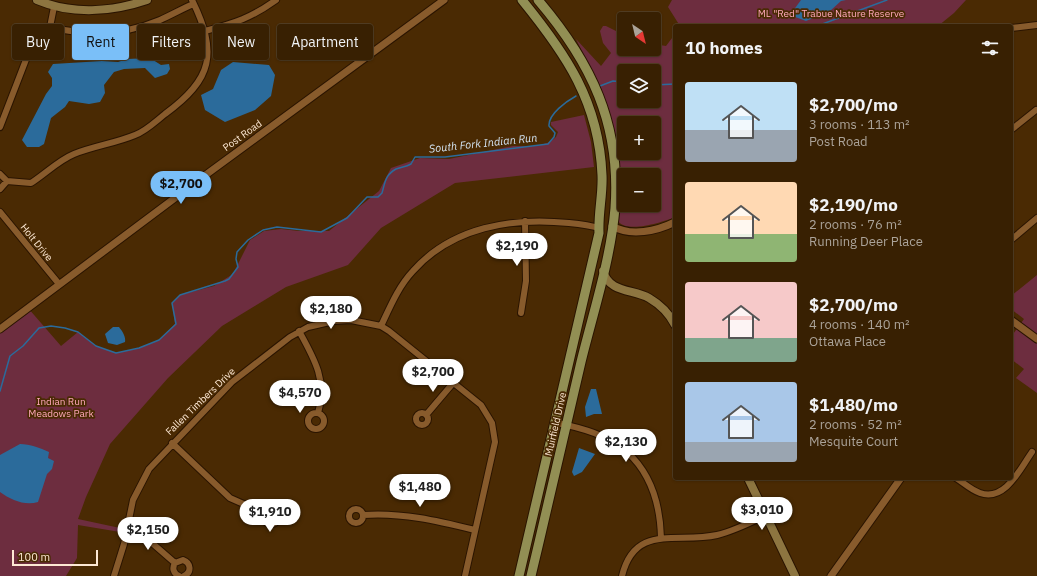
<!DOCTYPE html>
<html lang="en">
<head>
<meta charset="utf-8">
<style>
	body { margin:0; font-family:"IBM Plex Sans",sans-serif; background:#3f280c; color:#f1f3f6; height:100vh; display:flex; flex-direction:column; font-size:15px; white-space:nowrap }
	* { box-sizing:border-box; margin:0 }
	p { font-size:13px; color:#aba399 }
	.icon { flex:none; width:22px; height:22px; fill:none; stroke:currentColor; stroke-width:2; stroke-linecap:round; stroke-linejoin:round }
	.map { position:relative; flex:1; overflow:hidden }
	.side { position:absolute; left:673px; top:24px; width:340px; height:456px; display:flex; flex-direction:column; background:#382002; border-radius:4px; box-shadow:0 1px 3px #0004,0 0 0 1px #523e24 }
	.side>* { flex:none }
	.hud { position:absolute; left:12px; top:24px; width:380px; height:36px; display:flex; gap:8px }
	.needle { width:26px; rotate:145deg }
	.controls { position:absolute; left:617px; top:12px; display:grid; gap:8px }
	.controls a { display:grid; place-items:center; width:44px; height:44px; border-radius:4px; background:#382002; box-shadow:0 1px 3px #0004,0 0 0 1px #523e24; font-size:20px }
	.scale { position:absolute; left:12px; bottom:10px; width:86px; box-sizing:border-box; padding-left:4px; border:2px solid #fde8d4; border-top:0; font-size:11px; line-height:14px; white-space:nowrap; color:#fde8d4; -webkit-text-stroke:3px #4a2a03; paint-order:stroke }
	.price { position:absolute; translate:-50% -34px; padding:0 9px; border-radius:14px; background:#fff; color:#222; font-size:13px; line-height:26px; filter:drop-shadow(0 1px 2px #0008) }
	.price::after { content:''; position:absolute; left:50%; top:24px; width:12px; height:9px; margin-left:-6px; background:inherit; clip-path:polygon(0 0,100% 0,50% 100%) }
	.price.current { background:#7abff8; color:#111 }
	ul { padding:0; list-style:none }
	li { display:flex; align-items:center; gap:12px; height:100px; padding:0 12px }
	li span { display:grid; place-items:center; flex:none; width:112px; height:80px; border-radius:4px; color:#555 }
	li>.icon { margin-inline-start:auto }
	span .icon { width:48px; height:48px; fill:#fffc; stroke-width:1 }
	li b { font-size:17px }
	h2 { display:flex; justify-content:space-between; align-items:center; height:48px; padding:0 12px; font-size:17px }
	.tag { padding:0 14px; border-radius:4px; background:#382002; box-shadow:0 1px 3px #0004,0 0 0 1px #523e24; font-size:14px; line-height:36px }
	.tag.current { background:#7abff8; color:#111 }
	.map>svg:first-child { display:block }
</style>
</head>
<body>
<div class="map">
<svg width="1037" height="576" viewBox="0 0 1037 576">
	<rect width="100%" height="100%" fill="#4a2a03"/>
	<path fill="#6d2d3f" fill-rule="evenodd" d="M672,0H966L954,13L938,26H680L668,7Z
		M603,26H606L624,35V49H654V44L666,46L675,34V217C663,222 627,234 618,221L619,191L601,90L576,39L601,66L611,53L603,43L600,31ZM624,71H654V101H624ZM624,123H654V153H624ZM624,175H654V205H624Z
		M584,115L591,142L594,167L455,183L381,228L348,265L286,287L222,326L168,378L110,444L86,497L78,519L120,528V532L78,525L77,558L66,576H0V329L28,308L61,346L78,332L96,346L116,353L139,348L159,340L175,324L172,303L180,295L214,286L233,274L250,240L264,231L281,229L299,231H329L379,191L391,168L420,158L449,159L513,146H537L550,142L556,137L558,132L551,125V122Z
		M1037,275V393L1016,378L1024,369L1011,359V337L1024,319L1011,309V296Z"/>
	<path fill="#2b6b9b" d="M801,0H846L841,1L830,11L806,21L790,15Z
		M150,58L161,65L169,64L170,69L167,74L155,78L145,68L124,69L114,72L104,85L105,93L100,102L89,104L69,101L65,107L51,118L44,144L39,147H27L22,140L46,94L52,86V78L48,72L53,64L102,61L118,62L127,59Z
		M233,62L269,65L275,75L271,96L255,110L225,122L205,110L201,95L213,89L221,70Z
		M113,327H119C122,331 126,336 125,342L117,345L108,343L105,334Z
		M591,389H596L602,414H594L586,417L585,407Z
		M20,444C30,444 40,448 49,452L48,458L54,461L52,469L47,474L38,502C25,506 11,500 0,492V455Z
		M579,448L595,454L582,472L574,476L572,472Z"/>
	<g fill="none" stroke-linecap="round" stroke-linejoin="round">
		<path stroke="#2b6b9b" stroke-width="1.5" d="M817,26L887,0
			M654,85L675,84
			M600,86L613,81L624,82
			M0,391L10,356L23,346L39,328L51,326L65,328L78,332L96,346L116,353L139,348L159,340L176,324L172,303L180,295L225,281L229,279L238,267L236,259L237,252L248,240L263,230L277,227L321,232L347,218L367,197H378L382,193C385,183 385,175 396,169C401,167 406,167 411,164L415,157H445L548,144L554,137L555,133L549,126C548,114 567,101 576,96"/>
		<g stroke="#2a1400" stroke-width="8">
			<path id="minor" d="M50,27C87,36 125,35 160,20C171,15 182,9 193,4
				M1011,28L1037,25
				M205,31C235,23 251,18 276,0
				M0,127L27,57L36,39L50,27L54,7
				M1011,130L1036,110
				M0,174L7,181L31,183C45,174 59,160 74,154C94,146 116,143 135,135C146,131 156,121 165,114C213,79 218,53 192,0
				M0,189L7,181
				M0,212L59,284
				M1011,240L1037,218
				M521,313L526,281L525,221
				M381,326C390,307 398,287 413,271C452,227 512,217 569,223C579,224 589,225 599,228
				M299,331C314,358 328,382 318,413
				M308 421a8 8 0 1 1 16 0a8 8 0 1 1-16 0Z
				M416 419a6 6 0 1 1 12 0a6 6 0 1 1-12 0Z
				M426,415L454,382
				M554,422C570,426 587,429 601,436C644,454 660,494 661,538
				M172,443L230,498L264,513
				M956,478C964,483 971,490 980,493C1005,502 1020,469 1032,452
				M263 516a8 8 0 1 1 16 0a8 8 0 1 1-16 0Z
				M349 516a7 7 0 1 1 14 0a7 7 0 1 1-14 0Z
				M363,515C401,512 438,521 475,530
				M126,530L152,543L175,563
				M114,576L124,544L133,500L149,469L232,382L290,337L308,327L334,321L351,320L381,326L389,331L481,405L492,423L495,442L465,576
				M179,576C173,573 172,568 175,563L183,560C191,563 192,572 184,576
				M622,576C635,523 677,544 717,535C734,531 750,523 766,515"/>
		</g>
		<g stroke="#2a1400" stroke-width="9">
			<path id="tertiary" d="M612,226C631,237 657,231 675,222
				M1011,320L1037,339
				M0,329L211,171L444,0
				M831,576L901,478"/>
		</g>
		<g stroke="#2a1400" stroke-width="10">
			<path id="secondary" d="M37,0C72,15 112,12 147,0
				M603,271C609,293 633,289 649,298C661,305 669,313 675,325
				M748,478L795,576"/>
		</g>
		<g stroke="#2a1400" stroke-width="11">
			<path id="primary" d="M519,576L599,233C598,213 603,194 602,175C599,102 566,54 522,0
				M531,576C548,505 564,434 581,362C593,313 611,258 615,208C621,124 591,62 538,0"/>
		</g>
		<use href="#minor" stroke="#885b2c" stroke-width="6"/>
		<use href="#tertiary" stroke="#885b2c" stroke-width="7"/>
		<use href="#secondary" stroke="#8d7540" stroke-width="8"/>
		<use href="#primary" stroke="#928f54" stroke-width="9"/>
	</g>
	<g text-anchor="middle" stroke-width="3.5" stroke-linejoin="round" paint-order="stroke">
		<g font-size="10" fill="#ffa8bc" stroke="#4a2a03">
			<text x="831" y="17">ML "Red" Trabue Nature Reserve</text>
			<text x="61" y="405">Indian Run<tspan x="61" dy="12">Meadows Park</tspan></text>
		</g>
		<g font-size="10" fill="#fde8d4" stroke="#4a2a03">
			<text transform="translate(242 135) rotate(-36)" y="4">Post Road</text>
			<text transform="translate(37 242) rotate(51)" y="4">Holt Drive</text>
			<text transform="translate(200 401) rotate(-44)" y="4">Fallen Timbers Drive</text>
			<text transform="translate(555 424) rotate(-77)" y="4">Muirfield Drive</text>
		</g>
		<g font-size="11" font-style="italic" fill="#d2e2f0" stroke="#4a2a03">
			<text transform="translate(483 143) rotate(-6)" y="4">South Fork Indian Run</text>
		</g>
	</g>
</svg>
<div class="controls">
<a><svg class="needle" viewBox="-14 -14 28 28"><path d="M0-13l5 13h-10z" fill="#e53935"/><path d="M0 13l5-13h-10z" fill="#aba399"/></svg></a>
<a><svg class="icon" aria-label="layers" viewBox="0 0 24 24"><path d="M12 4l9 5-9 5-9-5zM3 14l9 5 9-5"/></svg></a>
<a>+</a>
<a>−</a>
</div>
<div class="scale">100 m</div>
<b class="price current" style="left:181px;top:205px">$2,700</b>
<b class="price" style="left:517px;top:267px">$2,190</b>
<b class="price" style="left:331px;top:330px">$2,180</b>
<b class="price" style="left:433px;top:393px">$2,700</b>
<b class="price" style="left:300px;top:414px">$4,570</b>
<b class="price" style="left:626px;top:463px">$2,130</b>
<b class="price" style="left:420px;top:508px">$1,480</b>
<b class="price" style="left:762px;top:531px">$3,010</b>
<b class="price" style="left:270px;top:533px">$1,910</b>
<b class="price" style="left:148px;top:551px">$2,150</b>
<div class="hud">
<a class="tag">Buy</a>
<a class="tag current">Rent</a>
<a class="tag">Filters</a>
<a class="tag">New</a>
<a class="tag">Apartment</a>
</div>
<section class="side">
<h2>10 homes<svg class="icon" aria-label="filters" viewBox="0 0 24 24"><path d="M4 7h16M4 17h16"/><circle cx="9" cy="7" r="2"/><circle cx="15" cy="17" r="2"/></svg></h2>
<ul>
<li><span style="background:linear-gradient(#bfe0f5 60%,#9aa5b1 0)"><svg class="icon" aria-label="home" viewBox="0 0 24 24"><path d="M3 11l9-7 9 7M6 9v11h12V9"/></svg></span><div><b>$2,700/mo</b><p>3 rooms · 113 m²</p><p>Post Road</p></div></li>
<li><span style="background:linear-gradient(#ffd9b3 65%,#8fb573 0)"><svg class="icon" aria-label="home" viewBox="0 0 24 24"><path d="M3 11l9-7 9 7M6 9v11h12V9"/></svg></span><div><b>$2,190/mo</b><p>2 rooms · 76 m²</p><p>Running Deer Place</p></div></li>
<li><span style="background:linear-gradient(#f6c9c9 70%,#7fa58c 0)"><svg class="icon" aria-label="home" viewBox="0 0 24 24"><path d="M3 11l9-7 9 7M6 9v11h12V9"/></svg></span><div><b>$2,700/mo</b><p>4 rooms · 140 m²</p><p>Ottawa Place</p></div></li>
<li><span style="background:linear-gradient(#a9c7e8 75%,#9aa5b1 0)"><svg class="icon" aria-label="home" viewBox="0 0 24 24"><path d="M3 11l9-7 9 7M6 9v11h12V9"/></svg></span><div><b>$1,480/mo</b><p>2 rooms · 52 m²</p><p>Mesquite Court</p></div></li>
</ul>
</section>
</div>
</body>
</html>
